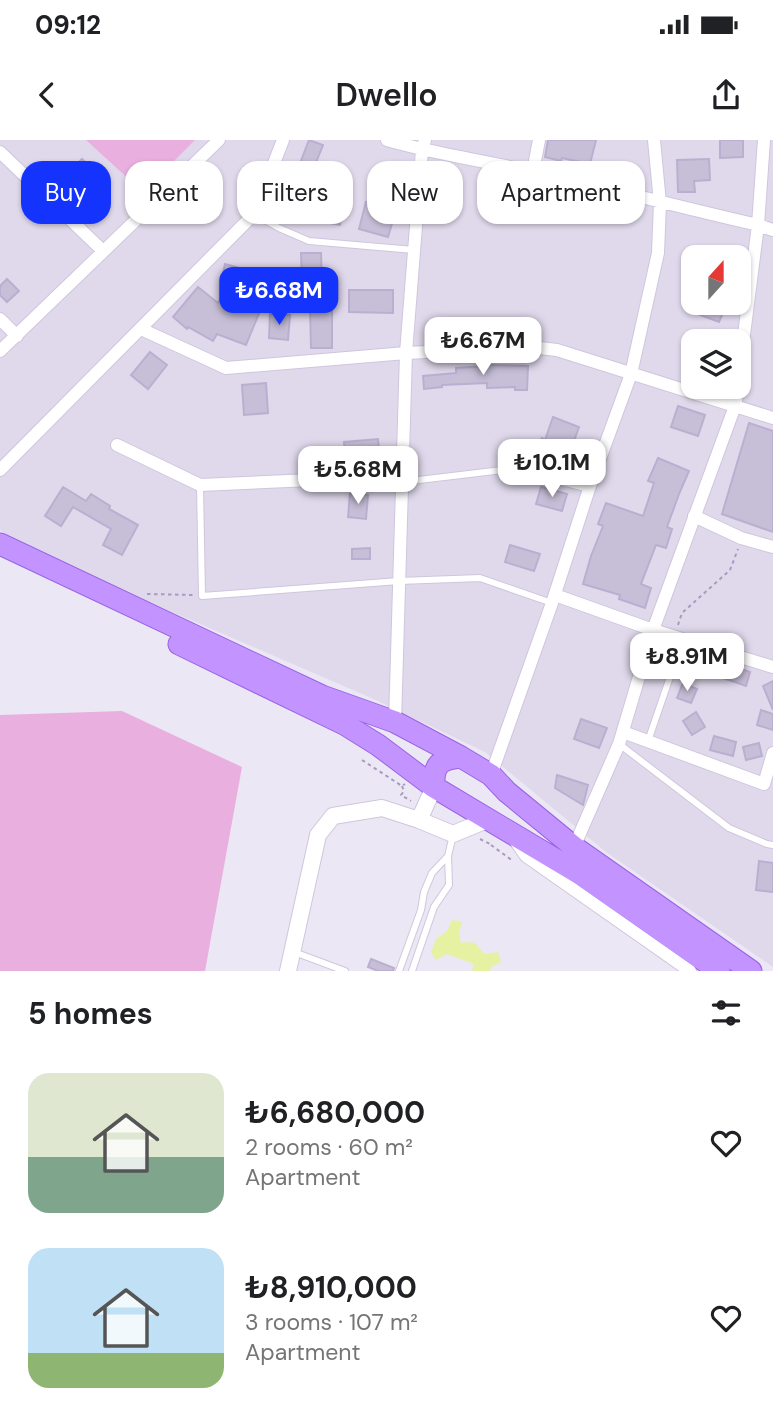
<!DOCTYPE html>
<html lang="en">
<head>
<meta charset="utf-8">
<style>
	body { margin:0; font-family:"DM Sans",sans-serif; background:#f6f6f6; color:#202124; height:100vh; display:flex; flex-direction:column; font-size:26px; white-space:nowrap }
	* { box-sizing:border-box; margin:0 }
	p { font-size:23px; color:#757577 }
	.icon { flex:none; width:38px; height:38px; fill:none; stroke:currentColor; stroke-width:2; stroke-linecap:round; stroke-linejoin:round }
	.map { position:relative; height:831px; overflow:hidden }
	.sheet { display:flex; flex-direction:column; background:#fff; flex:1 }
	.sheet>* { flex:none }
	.hud { position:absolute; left:21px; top:21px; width:732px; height:63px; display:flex; gap:14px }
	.needle { width:46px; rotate:21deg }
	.tools { position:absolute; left:681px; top:105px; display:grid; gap:14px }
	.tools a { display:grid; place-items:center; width:70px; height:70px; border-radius:14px; background:#fff; box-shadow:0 2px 5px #0004; font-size:35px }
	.price { position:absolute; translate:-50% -60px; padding:0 16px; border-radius:14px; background:#fff; color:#222; font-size:23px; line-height:46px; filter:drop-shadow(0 2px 4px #0008) }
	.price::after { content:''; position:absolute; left:50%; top:42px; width:21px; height:16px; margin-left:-10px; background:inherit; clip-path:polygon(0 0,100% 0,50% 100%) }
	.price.on { background:#1433fd; color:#fff }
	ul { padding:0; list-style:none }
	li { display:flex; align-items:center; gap:21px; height:175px; padding:0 28px }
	li span { display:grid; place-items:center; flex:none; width:196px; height:140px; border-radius:21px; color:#555 }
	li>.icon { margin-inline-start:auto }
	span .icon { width:84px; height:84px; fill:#fffc; stroke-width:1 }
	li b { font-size:30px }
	h2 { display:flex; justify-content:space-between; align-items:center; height:84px; padding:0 28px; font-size:30px }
	.chip { padding:0 24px; border-radius:21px; background:#fff; box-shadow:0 2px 5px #0004; font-size:24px; line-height:63px }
	.chip.on { background:#1433fd; color:#fff }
	.status { display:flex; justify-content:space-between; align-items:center; height:49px; padding:0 35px; background:#fff; direction:ltr }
	.status svg { height:19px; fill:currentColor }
	header { display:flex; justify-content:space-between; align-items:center; height:91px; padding:0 28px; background:#fff; font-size:32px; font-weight:600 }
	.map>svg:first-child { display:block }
</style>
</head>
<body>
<div class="status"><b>09:12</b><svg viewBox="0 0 49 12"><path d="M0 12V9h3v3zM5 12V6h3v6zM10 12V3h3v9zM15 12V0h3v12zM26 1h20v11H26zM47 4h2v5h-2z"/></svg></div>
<header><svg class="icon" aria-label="back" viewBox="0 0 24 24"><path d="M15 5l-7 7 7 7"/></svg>Dwello<svg class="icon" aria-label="share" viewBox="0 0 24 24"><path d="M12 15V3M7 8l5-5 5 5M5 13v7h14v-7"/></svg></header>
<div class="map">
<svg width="773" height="831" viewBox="0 0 773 831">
	<rect width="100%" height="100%" fill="#ece7f4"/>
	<path fill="#e0d9ec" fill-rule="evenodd" d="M0,0H773V827L606,712L485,612L369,557L22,407L0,390ZM693,117H738V163H693ZM693,201H738V247H693Z"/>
	<path fill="#e9afdf" d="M86,0H195L143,52Z
		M122,571L242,627L205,831H0V575Z"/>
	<path fill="#e7f1a2" d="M452,780L462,782L459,793L461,803C475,801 476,803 484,814L498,812L501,822L491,827L490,831H472L474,824L447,814L436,820L431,812L436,799L447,791Z"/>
	<path fill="#c7bfd8" stroke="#baafd0" stroke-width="2" d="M309,0L323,5L293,80L271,71L284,40L292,44Z
		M548,0H596L590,24L562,18L561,21L545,17Z
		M720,0H743V17L720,18Z
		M82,19L98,34L75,57L59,41Z
		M709,19L710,40L694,41L695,52H678L677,20Z
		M321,55L344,60L340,85L316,80Z
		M366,62L396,70L388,97L359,89Z
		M301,113H321L322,141H302Z
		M225,124L269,136L265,149L222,137Z
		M7,139L19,151L7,162L0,155V146Z
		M198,147L218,163L221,158L239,169L242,163L260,171L246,205L217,194L213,201L188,187L187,189L173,177Z
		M349,150H393V173L349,172Z
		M704,163H717L726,166L719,182L700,175Z
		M310,168H332V208H311Z
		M270,174L290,175L288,200L269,198Z
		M150,212L167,225L148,249L131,235Z
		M487,225L528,226L527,250H515V247L487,248V243L442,245V247L424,249L423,236L456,233V228L487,226Z
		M266,243L268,273L244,275L242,245Z
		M678,266L705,275L698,296L671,287Z
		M553,277L579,287L571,309L579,311L575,324L538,311L542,298L545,300Z
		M749,283L773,291V392L722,374Z
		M378,299L380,319L346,322L344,302Z
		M658,318L689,331L679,354L667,387L672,389L666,408L656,405L641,444L651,448L645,468L619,459L620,455L583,444L591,416L603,386L598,384L606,363L643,376L654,343L648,341Z
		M63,347L86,361L91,354L110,366L109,369L138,385L122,415L103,405L111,389L73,367L61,386L45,376Z
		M541,347L567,354L562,371L536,364Z
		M350,354L368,355L366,379L348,377Z
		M510,405L540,414L534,431L505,422Z
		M370,408V419H352V409Z
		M702,518L709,530L697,537L690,524Z
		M728,524L750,532L746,546L723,538Z
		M773,541V570L763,546Z
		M683,543L697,549L691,563L677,558Z
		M761,570L773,574V590L757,585Z
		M696,572L705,587L692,595L683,581Z
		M581,579L607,588L599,608L574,599Z
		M714,596L736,602L733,616L710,610Z
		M759,603L762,616L746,620L743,607Z
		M557,635L588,645L583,665L555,648Z
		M759,721L773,723V752L756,750Z
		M371,819L394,828L393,831H378L368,827Z"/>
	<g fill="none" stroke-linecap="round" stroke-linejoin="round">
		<g stroke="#cfc6dd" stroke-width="8">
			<path id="service" d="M254,74L279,88L309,101L414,110
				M402,342L511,329L589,349
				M200,345L202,456L399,441L480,438L552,463
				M648,601L683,499
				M619,604L729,688L767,704L773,705
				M294,812L345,831
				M399,831L421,770L424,752L432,733L448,716
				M412,831L434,767L449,745L448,716L453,695"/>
		</g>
		<g stroke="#cfc6dd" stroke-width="14">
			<path id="minor" d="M387,0C435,14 485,21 534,32C609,48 683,68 758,85L773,90
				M0,12L103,111
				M533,31L539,0
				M0,179L17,196
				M141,189L226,228L406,213L531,207L557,210L773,278
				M0,211L219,0
				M738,242L758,85L764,0
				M117,305L200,345L402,336
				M0,330L254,74L283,0
				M694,376L741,398L773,407
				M555,455L653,490L773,527
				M395,582L406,213L422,10L425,0
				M623,592L764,644L773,613
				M491,635L552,463L589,349L631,234L658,113L660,63L654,0
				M514,699L526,716L690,831
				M574,707L619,604L653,490L735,266L738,247"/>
		</g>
		<g stroke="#cfc6dd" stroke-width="18">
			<path id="tertiary" d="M419,680L434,647
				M288,831L318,695L333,676L382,668L419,680L453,694L487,680"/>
		</g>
		<g stroke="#9963e6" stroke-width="23">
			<path id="primary" d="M0,404L322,556L395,582L461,617L491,635L507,652L574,707L751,831
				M179,504L346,585L378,605L434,647L580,734L719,831
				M434,647C433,624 440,619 461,617"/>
		</g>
		<path stroke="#a89ac1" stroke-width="2" stroke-dasharray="3.5 3.5" stroke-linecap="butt" d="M147,454L194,455
			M678,485L682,473L730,430L738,409
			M362,620L402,646L405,644
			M402,646L404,651L401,655L411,661
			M480,699L490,704
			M491,705L513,721"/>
		<use href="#service" stroke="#fff" stroke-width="6"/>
		<use href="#minor" stroke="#fff" stroke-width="12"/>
		<use href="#tertiary" stroke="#fff" stroke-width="16"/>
		<use href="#primary" stroke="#c394ff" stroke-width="21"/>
	</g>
</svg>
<div class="tools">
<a><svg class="needle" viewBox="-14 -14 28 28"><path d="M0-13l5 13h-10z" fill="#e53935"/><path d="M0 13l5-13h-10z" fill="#757577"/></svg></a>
<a><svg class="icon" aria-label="layers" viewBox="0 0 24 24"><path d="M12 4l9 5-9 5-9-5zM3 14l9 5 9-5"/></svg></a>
</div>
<b class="price on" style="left:279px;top:187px">₺6.68M</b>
<b class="price" style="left:483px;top:237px">₺6.67M</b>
<b class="price" style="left:552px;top:359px">₺10.1M</b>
<b class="price" style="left:358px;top:366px">₺5.68M</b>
<b class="price" style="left:687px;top:553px">₺8.91M</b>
<div class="hud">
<a class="chip on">Buy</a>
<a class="chip">Rent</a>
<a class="chip">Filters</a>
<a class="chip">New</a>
<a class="chip">Apartment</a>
</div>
</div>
<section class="sheet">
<h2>5 homes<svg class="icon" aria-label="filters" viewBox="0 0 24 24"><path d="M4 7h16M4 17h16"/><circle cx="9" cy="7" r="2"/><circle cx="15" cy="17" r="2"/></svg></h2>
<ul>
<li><span style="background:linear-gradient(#dfe7d0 60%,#7fa58c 0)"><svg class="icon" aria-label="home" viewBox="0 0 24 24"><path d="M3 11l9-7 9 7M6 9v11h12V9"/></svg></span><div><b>₺6,680,000</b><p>2 rooms · 60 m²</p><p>Apartment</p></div><svg class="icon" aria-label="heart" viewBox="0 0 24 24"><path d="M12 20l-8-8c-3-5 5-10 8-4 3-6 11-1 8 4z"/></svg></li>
<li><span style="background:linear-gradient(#bfe0f5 75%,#8fb573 0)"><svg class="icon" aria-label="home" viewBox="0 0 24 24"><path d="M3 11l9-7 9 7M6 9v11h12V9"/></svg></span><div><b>₺8,910,000</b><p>3 rooms · 107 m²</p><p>Apartment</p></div><svg class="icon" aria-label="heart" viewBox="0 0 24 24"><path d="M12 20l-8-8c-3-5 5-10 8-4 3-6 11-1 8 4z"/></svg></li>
</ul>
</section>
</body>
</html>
